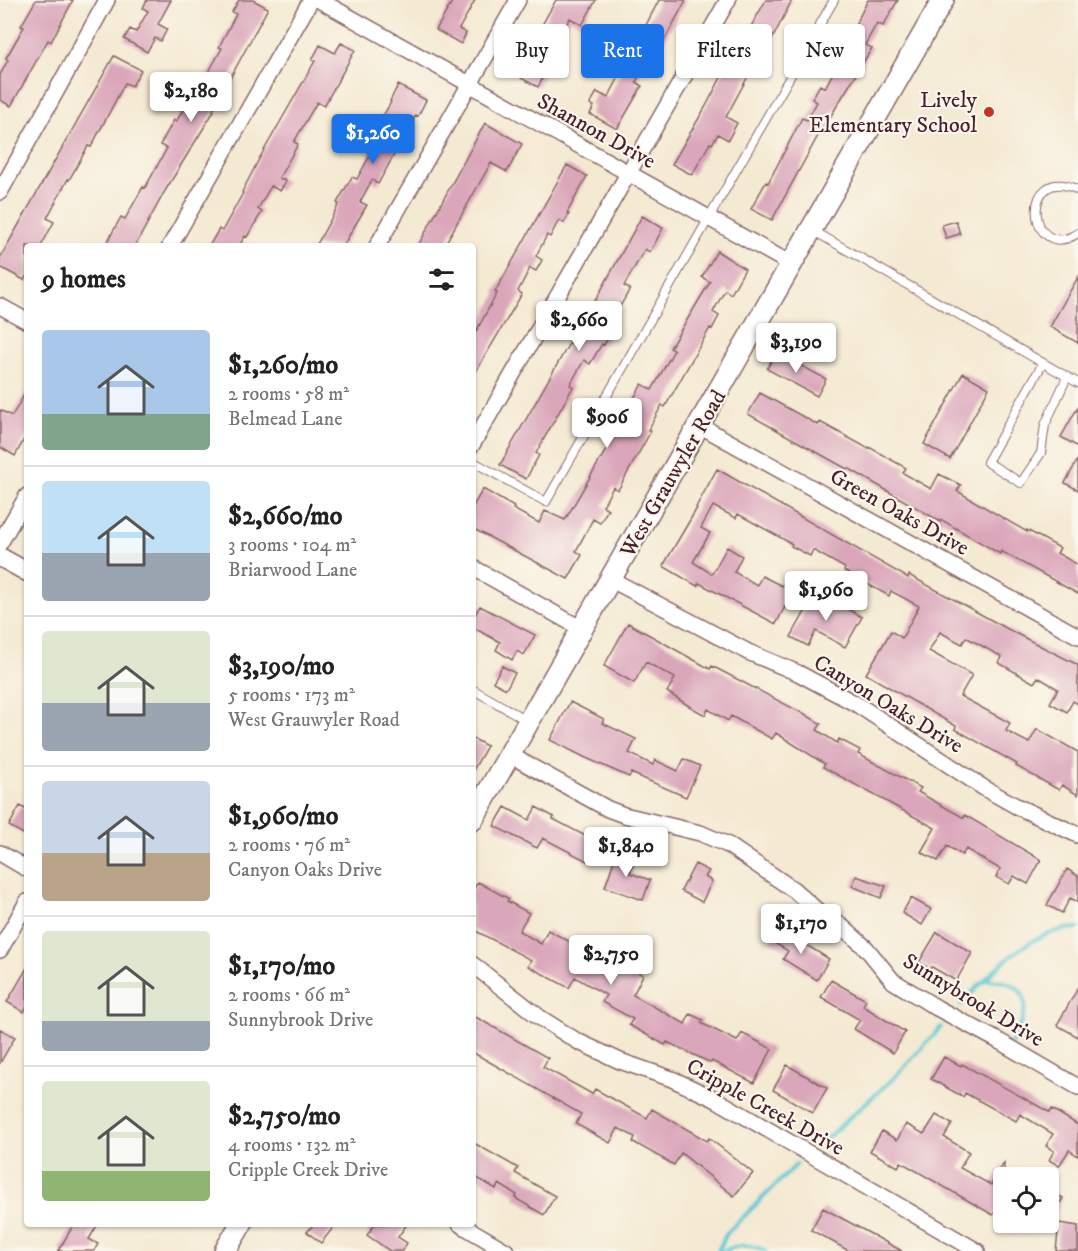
<!DOCTYPE html>
<html lang="en">
<head>
<meta charset="utf-8">
<style>
	body { margin:0; font-family:"IM FELL DW Pica",serif; background:#f6f6f6; color:#222; height:100vh; display:flex; flex-direction:column; font-size:22px; white-space:nowrap }
	* { box-sizing:border-box; margin:0 }
	p { font-size:20px; color:#767676 }
	.icon { flex:none; width:33px; height:33px; fill:none; stroke:currentColor; stroke-width:2; stroke-linecap:round; stroke-linejoin:round }
	.map { position:relative; flex:1; overflow:hidden }
	.side { position:absolute; left:24px; top:243px; width:452px; height:984px; display:flex; flex-direction:column; background:#fff; border-radius:6px; box-shadow:0 2px 4px #0004 }
	.side>* { flex:none }
	.hud { position:absolute; left:494px; top:24px; width:494px; height:54px; display:flex; gap:12px }
	.fabs { position:absolute; left:993px; top:1167px; display:grid; gap:12px }
	.fabs a { display:grid; place-items:center; width:66px; height:66px; border-radius:6px; background:#fff; box-shadow:0 2px 4px #0004; font-size:30px }
	.price { position:absolute; translate:-50% -51px; padding:0 14px; border-radius:6px; background:#fff; color:#222; font-size:20px; line-height:39px; filter:drop-shadow(0 2px 3px #0008) }
	.price::after { content:''; position:absolute; left:50%; top:36px; width:18px; height:14px; margin-left:-9px; background:inherit; clip-path:polygon(0 0,100% 0,50% 100%) }
	.price.on { background:#1a73e8; color:#fff }
	ul { padding:0; list-style:none }
	li { display:flex; align-items:center; gap:18px; height:150px; padding:0 18px }
	li+li { border-top:2px solid #e0e0e0 }
	li span { display:grid; place-items:center; flex:none; width:168px; height:120px; border-radius:6px; color:#555 }
	li>.icon { margin-inline-start:auto }
	span .icon { width:72px; height:72px; fill:#fffc; stroke-width:1 }
	li b { font-size:26px }
	h2 { display:flex; justify-content:space-between; align-items:center; height:72px; padding:0 18px; font-size:26px }
	.chip { padding:0 21px; border-radius:6px; background:#fff; box-shadow:0 2px 4px #0004; font-size:21px; line-height:54px }
	.chip.on { background:#1a73e8; color:#fff }
	.map>svg:first-child { display:block }
</style>
</head>
<body>
<div class="map">
<svg width="1078" height="1251" viewBox="0 0 1078 1251">
	<rect width="100%" height="100%" fill="#fbf7ec"/>
	<filter id="ink" filterUnits="userSpaceOnUse"><feTurbulence type="fractalNoise" baseFrequency=".0167" numOctaves="2"/><feDisplacementMap in="SourceGraphic" scale="12" xChannelSelector="R" yChannelSelector="G"/><feConvolveMatrix kernelMatrix="1 2 1 2 8 2 1 2 1" color-interpolation-filters="sRGB"/></filter>
	<filter id="wash" filterUnits="userSpaceOnUse"><feTurbulence type="fractalNoise" baseFrequency=".008" numOctaves="4" result="noise"/><feDisplacementMap in="SourceGraphic" scale="24" xChannelSelector="R" yChannelSelector="G"/><feGaussianBlur stdDeviation="1.35" result="paint"/><feColorMatrix in="noise" values="0 0 0 0 0 0 0 0 0 0 0 0 0 0 0 0 0 1.4 0 .05"/><feComposite in="paint" operator="in"/></filter>
	<g filter="url(#wash)">
		<rect width="100%" height="100%" fill="#f4e9d1"/>
		<g fill="none" stroke-linecap="round" stroke-linejoin="round">
			<path stroke="#5cc8d4" stroke-width="4" d="M986,980C1036,981 1030,1011 1011,1044
				M961,1004C994,971 1027,930 1078,928
				M820,1144L896,1076L941,1027
				M718,1251L727,1233L797,1164
				M723,1251C738,1245 750,1243 765,1251"/>
		</g>
		<g id="blocks">
			<path fill="#daa6ba" d="M36,0H73L51,42L48,40L11,106L0,100V75L8,60L6,58L24,27L21,26Z
				M147,0H171L158,24L167,29L161,41L155,38L147,52L124,39L130,29L136,32L148,11L143,8Z
				M239,0H253L268,8L213,110L214,111L165,191L135,246H105L121,217L125,219L143,187L145,188L167,148L160,145L174,120L176,122L190,97L194,99L222,48L219,47L236,14L232,12Z
				M453,0H475L459,29L466,33L461,44L436,30Z
				M556,0H596L582,25L570,18L548,58L552,60L538,87L521,78L525,72L518,68Z
				M659,0H686L651,65L647,62L636,82L642,86L617,129L590,114L594,106L590,104L597,92L608,98Z
				M766,0H792L756,71L752,69L726,117L737,123L728,140L718,134L712,144L710,143L692,175L672,164L706,106L738,45L740,46Z
				M868,0H898L883,26L877,23L865,45L872,48L826,124L825,123L772,220L751,209L766,182L768,183L802,118L807,120L817,102L812,99L820,85L825,88L846,48L844,47Z
				M341,43L355,50L324,106L317,102L294,142L298,144L279,178L286,181L280,191L271,186L258,209L262,212L247,237L245,236L239,246H209L219,229L222,231L243,193L242,192L259,159L315,61L312,60L320,45L335,53Z
				M114,56L141,70L132,86L125,83L91,147L88,146L69,180L68,179L47,218L54,222L41,246H27V275L24,280L0,267V258Z
				M398,85L426,100L418,116L416,115L378,184L372,180L360,202L367,205L343,246H316L339,204L337,203L352,177L357,179L379,139L372,135L391,102L390,101Z
				M485,123L522,144L507,172L491,163L444,246H418Z
				M567,165L587,176L567,213L569,214L564,223L559,220L550,237L547,235L536,256L542,260L536,271L530,268L518,291L522,294L472,378V339L497,293L495,292Z
				M642,216L663,228L650,252L645,249L624,286L630,289L610,324L615,326L604,345L602,344L590,364L584,360L570,385L573,387L536,453L539,455L526,479L500,465L570,342L572,343Z
				M956,221L960,234L946,238L942,225Z
				M717,251L745,269L731,294L725,290L713,312L719,316L712,329L710,328L665,407L662,405L648,430L651,431L618,490L613,487L603,506L608,509L600,523L593,519L576,551L582,555L568,579L472,528V508L483,489L514,507L513,509L539,523L545,511L565,520L610,443L605,440L620,414L624,416L642,384L652,390L674,350L670,348L710,282L702,277Z
				M1078,277V343L1050,327Z
				M776,352L826,379L817,396L767,369Z
				M963,373L989,388L950,459L924,444Z
				M27,390V434L15,456L0,447V410L12,416Z
				M760,393L818,425L820,422L869,449V447L906,468L903,473L931,489L939,474L961,485L957,491L1027,532V530L1060,548L1057,553L1078,565V594L1001,551L1000,554L942,520L941,522L848,468L847,469L748,414Z
				M1078,407V447L1061,437Z
				M1078,459V490L1065,483Z
				M717,469L908,578L909,575L1015,633L1078,665V704L1073,701L1067,712L1050,703L1058,689L1038,677L1034,683L999,663L1002,657L966,637L962,644L940,632L929,651L972,675L960,696L1010,723L1006,731L1029,743L1037,729L1078,752V795L1062,785L1059,790L1016,766L1017,764L955,729L956,726L866,674L891,631L902,638L919,606L891,591L889,596L844,571L845,568L813,550L810,556L791,546L792,544L738,514L736,518L713,506L701,528L710,533L693,562L712,574L727,547L742,556L734,572L757,585L762,576L782,586L786,580L796,585L776,624L699,583L697,586L663,566L697,508L696,507Z
				M816,592L862,617L845,647L816,631L808,646L791,637Z
				M480,606L535,635L524,655L517,651L512,660L496,650L500,642L472,627V620Z
				M628,623L710,669L712,666L800,712V711L821,724L817,730L837,743L839,739L860,750L858,754L921,788L918,792L964,818L965,815L1041,860L1028,884L1014,876L1009,884L996,877L1000,869L966,849L962,855L947,846L938,861L921,852L935,828L823,767L825,764L776,733L772,739L731,716L728,721L708,709L705,715L689,706L667,692L675,678L646,662L634,683L604,666Z
				M502,666L515,673L506,689L493,682Z
				M570,702L604,719L602,723L636,739L629,753L653,765L655,760L678,771L684,759L700,766L686,797L631,773L629,777L584,757L550,740Z
				M472,738L487,746L472,772Z
				M20,806L27,810V836L9,826Z
				M505,807L529,820L536,807L554,817L553,819L597,842L587,861L543,838L537,848L494,826Z
				M617,852L635,858L630,873L650,880L643,900L605,887Z
				M695,864L709,871L705,877L712,881L702,902L681,891Z
				M1067,869L1078,876V902L1070,898L1062,913L1047,905Z
				M856,876L886,886L881,898L852,886Z
				M478,882L509,899L507,901L529,913L519,931L541,944L548,930L600,958L603,953L643,975L633,995L685,1024L690,1014L703,1020L701,1023L737,1041L742,1033L772,1049L754,1083L712,1061L711,1063L667,1042L665,1045L629,1025L633,1019L602,1002L606,995L575,977L569,988L528,966L531,960L472,929V891Z
				M911,898L931,909L922,925L902,913Z
				M779,928L829,959L817,980L783,959L788,951L771,941Z
				M937,932L972,953L956,981L932,967L930,969L919,962Z
				M27,968V1007L24,1012L7,1002Z
				M831,980L866,1000L863,1006L905,1032L893,1053L854,1029L860,1020L821,997Z
				M1078,988V1037L1057,1025Z
				M472,1015L548,1058L543,1067L592,1094L595,1089L647,1118L652,1109L707,1141L709,1138L753,1173L734,1196L681,1153L674,1165L633,1142L635,1137L618,1128L610,1143L576,1124L581,1114L472,1052Z
				M0,1029L15,1037L0,1063Z
				M944,1057L961,1066L962,1064L1049,1112L1052,1109L1078,1125V1156L1069,1150L1059,1166L1049,1160L1054,1151L1046,1146L1053,1134L1020,1114L1016,1121L965,1093L963,1097L931,1079Z
				M787,1065L827,1088L813,1113L773,1090Z
				M936,1115L952,1124L944,1137L969,1152L960,1168L991,1185L1004,1163V1198L993,1215L901,1162L898,1167L870,1151L882,1131L897,1140L906,1124L924,1134Z
				M472,1142L518,1168L515,1173L555,1196L544,1215L515,1198L517,1195L499,1184L496,1189L472,1175Z
				M1048,1190L1063,1198L1048,1223Z
				M823,1208L902,1251H849L811,1230Z
				M1059,1223L1078,1226V1251H1056Z
				M74,1224H98L89,1239L98,1244L94,1251H58Z
				M314,1224H336L321,1243L307,1232Z
				M375,1224H407L398,1237L407,1243L402,1251H390L367,1235Z"/>
		</g>
	</g>
	<g filter="url(#ink)">
		<use href="#blocks" fill-opacity="0" stroke="#866665" stroke-width="1.5"/>
		<g fill="none" stroke-linecap="round" stroke-linejoin="round">
			<g stroke="#866665" stroke-width="10">
				<path id="service" d="M1078,190C1019,161 1027,266 1078,233
					M812,230L1078,383
					M1043,363L987,462L1021,483L1041,453L1045,425L1067,377
					M472,461L546,502L834,0
					M472,689L528,721"/>
			</g>
			<g stroke="#866665" stroke-width="18">
				<path id="minor" d="M319,0L791,264
					M0,192L107,0
					M170,246L311,0
					M377,246L518,0
					M0,306L27,321
					M699,425L1078,636
					M472,445L728,0
					M0,543L27,496
					M472,567L582,629
					M610,579L748,652L798,673L858,705L984,788L1016,806L1078,835
					M510,755L608,809L624,815L700,833L728,845L794,890L821,914L838,923L866,948L893,981L937,1008L997,1040L1078,1087
					M0,853L27,869
					M0,950L27,902
					M472,964L539,1017L577,1041L620,1061L672,1079L715,1099L977,1251
					M460,1224L506,1251"/>
			</g>
			<g stroke="#866665" stroke-width="21">
				<path id="tertiary" d="M0,557L27,572"/>
			</g>
			<g stroke="#866665" stroke-width="24">
				<path id="secondary" d="M472,820L943,0
					M225,1251L241,1224"/>
			</g>
			<use href="#service" stroke="#fff" stroke-width="8"/>
			<use href="#minor" stroke="#fff" stroke-width="15"/>
			<use href="#tertiary" stroke="#fff" stroke-width="18"/>
			<use href="#secondary" stroke="#fff" stroke-width="21"/>
		</g>
	</g>
	<circle fill="#c8321e" stroke="#fbf7ec" stroke-width="2" cx="989" cy="112" r="6"/>
	<g text-anchor="middle" stroke-width="4.5" stroke-linejoin="round" paint-order="stroke">
		<g font-size="22" fill="#4a1f2b" stroke="#fbf7ec" text-anchor="end">
			<text x="977" y="107">Lively<tspan x="977" dy="25">Elementary School</tspan></text>
		</g>
		<g font-size="22" fill="#4a1f2b" stroke="#fbf7ec">
			<text transform="translate(597 130) rotate(29)" y="8">Shannon Drive</text>
			<text transform="translate(672 473) rotate(-60)" y="8">West Grauwyler Road</text>
			<text transform="translate(900 511) rotate(29)" y="8">Green Oaks Drive</text>
			<text transform="translate(889 703) rotate(31)" y="8">Canyon Oaks Drive</text>
			<text transform="translate(974 999) rotate(31)" y="8">Sunnybrook Drive</text>
			<text transform="translate(766 1106) rotate(29)" y="8">Cripple Creek Drive</text>
		</g>
	</g>
</svg>
<div class="fabs">
<a><svg class="icon" aria-label="locate" viewBox="0 0 24 24"><circle cx="12" cy="12" r="6"/><path d="M12 2v4M12 18v4M2 12h4M18 12h4"/></svg></a>
</div>
<b class="price" style="left:191px;top:123px">$2,180</b>
<b class="price on" style="left:373px;top:165px">$1,260</b>
<b class="price" style="left:579px;top:352px">$2,660</b>
<b class="price" style="left:796px;top:374px">$3,190</b>
<b class="price" style="left:607px;top:449px">$906</b>
<b class="price" style="left:826px;top:622px">$1,960</b>
<b class="price" style="left:626px;top:878px">$1,840</b>
<b class="price" style="left:801px;top:955px">$1,170</b>
<b class="price" style="left:611px;top:986px">$2,750</b>
<div class="hud">
<a class="chip">Buy</a>
<a class="chip on">Rent</a>
<a class="chip">Filters</a>
<a class="chip">New</a>
</div>
<section class="side">
<h2>9 homes<svg class="icon" aria-label="filters" viewBox="0 0 24 24"><path d="M4 7h16M4 17h16"/><circle cx="9" cy="7" r="2"/><circle cx="15" cy="17" r="2"/></svg></h2>
<ul>
<li><span style="background:linear-gradient(#a9c7e8 70%,#7fa58c 0)"><svg class="icon" aria-label="home" viewBox="0 0 24 24"><path d="M3 11l9-7 9 7M6 9v11h12V9"/></svg></span><div><b>$1,260/mo</b><p>2 rooms · 58 m²</p><p>Belmead Lane</p></div></li>
<li><span style="background:linear-gradient(#bfe0f5 60%,#9aa5b1 0)"><svg class="icon" aria-label="home" viewBox="0 0 24 24"><path d="M3 11l9-7 9 7M6 9v11h12V9"/></svg></span><div><b>$2,660/mo</b><p>3 rooms · 104 m²</p><p>Briarwood Lane</p></div></li>
<li><span style="background:linear-gradient(#dfe7d0 60%,#9aa5b1 0)"><svg class="icon" aria-label="home" viewBox="0 0 24 24"><path d="M3 11l9-7 9 7M6 9v11h12V9"/></svg></span><div><b>$3,190/mo</b><p>5 rooms · 173 m²</p><p>West Grauwyler Road</p></div></li>
<li><span style="background:linear-gradient(#c9d6e8 60%,#b9a48a 0)"><svg class="icon" aria-label="home" viewBox="0 0 24 24"><path d="M3 11l9-7 9 7M6 9v11h12V9"/></svg></span><div><b>$1,960/mo</b><p>2 rooms · 76 m²</p><p>Canyon Oaks Drive</p></div></li>
<li><span style="background:linear-gradient(#dfe7d0 75%,#9aa5b1 0)"><svg class="icon" aria-label="home" viewBox="0 0 24 24"><path d="M3 11l9-7 9 7M6 9v11h12V9"/></svg></span><div><b>$1,170/mo</b><p>2 rooms · 66 m²</p><p>Sunnybrook Drive</p></div></li>
<li><span style="background:linear-gradient(#dfe7d0 75%,#8fb573 0)"><svg class="icon" aria-label="home" viewBox="0 0 24 24"><path d="M3 11l9-7 9 7M6 9v11h12V9"/></svg></span><div><b>$2,750/mo</b><p>4 rooms · 132 m²</p><p>Cripple Creek Drive</p></div></li>
</ul>
</section>
</div>
</body>
</html>
